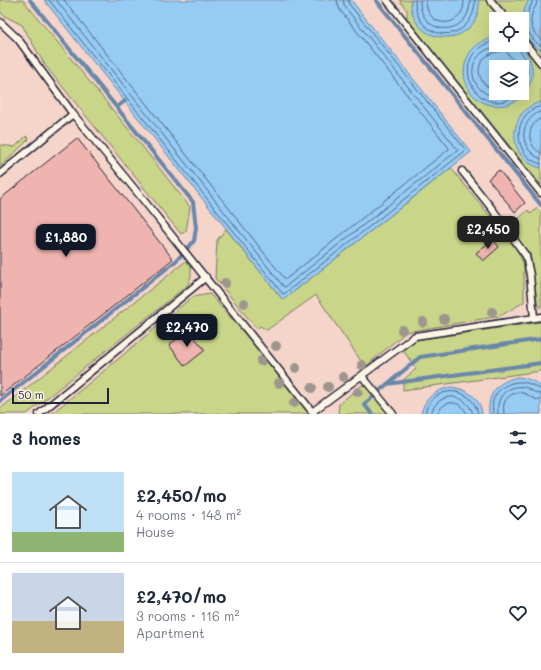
<!DOCTYPE html>
<html lang="en">
<head>
<meta charset="utf-8">
<style>
	body { margin:0; font-family:Mali,sans-serif; background:#f2f2f3; color:#1f2937; height:100vh; display:flex; flex-direction:column; font-size:15px; white-space:nowrap }
	* { box-sizing:border-box; margin:0 }
	p { font-size:13px; color:#747a83 }
	.icon { flex:none; width:22px; height:22px; fill:none; stroke:currentColor; stroke-width:2; stroke-linecap:round; stroke-linejoin:round }
	.map { position:relative; height:414px; overflow:hidden }
	.side { display:flex; flex-direction:column; background:#fff; flex:1 }
	.side>* { flex:none }
	.buttons { position:absolute; left:489px; top:12px; display:grid; gap:8px }
	.buttons a { display:grid; place-items:center; width:40px; height:40px; border-radius:0px; background:#fff; box-shadow:0 4px 16px #0002; font-size:20px }
	.scale { position:absolute; left:12px; bottom:10px; width:97px; box-sizing:border-box; padding-left:4px; border:2px solid #22223b; border-top:0; font-size:11px; line-height:14px; white-space:nowrap; color:#22223b; -webkit-text-stroke:3px #fcf5e5; paint-order:stroke }
	.price { position:absolute; translate:-50% -34px; padding:0 9px; border-radius:8px; background:#111827; color:#fff; font-size:13px; line-height:26px; filter:drop-shadow(0 1px 2px #0008) }
	.price::after { content:''; position:absolute; left:50%; top:24px; width:12px; height:9px; margin-left:-6px; background:inherit; clip-path:polygon(0 0,100% 0,50% 100%) }
	.price.on { background:#222; color:#fff }
	ul { padding:0; list-style:none }
	li { display:flex; align-items:center; gap:12px; height:100px; padding:0 12px }
	li+li { border-top:1px solid #e0e1e3 }
	li span { display:grid; place-items:center; flex:none; width:112px; height:80px; border-radius:0px; color:#555 }
	li>.icon { margin-inline-start:auto }
	span .icon { width:48px; height:48px; fill:#fffc; stroke-width:1 }
	li b { font-size:17px }
	h2 { display:flex; justify-content:space-between; align-items:center; height:48px; padding:0 12px; font-size:17px }
	.map>svg:first-child { display:block }
</style>
</head>
<body>
<div class="map">
<svg width="541" height="414" viewBox="0 0 541 414">
	<rect width="100%" height="100%" fill="#f8e2d5"/>
	<filter id="ink" filterUnits="userSpaceOnUse"><feTurbulence type="fractalNoise" baseFrequency=".025" numOctaves="2"/><feDisplacementMap in="SourceGraphic" scale="8" xChannelSelector="R" yChannelSelector="G"/><feConvolveMatrix kernelMatrix="1 2 1 2 8 2 1 2 1" color-interpolation-filters="sRGB"/></filter>
	<g filter="url(#ink)">
		<path fill="#f5d4ca" fill-rule="evenodd" d="M0,0H541V414H0ZM496,19H522V45H496ZM496,67H522V93H496Z"/>
		<path fill="#c9d588" stroke="#767c62" fill-rule="evenodd" d="M0,0H23L134,136L190,207L186,231L181,234L45,65L22,25L3,15L0,11Z
			M399,0H541V185L407,19V10ZM496,19H522V45H496ZM496,67H522V93H496Z
			M26,136L29,139L0,167V145L15,147Z
			M451,168L516,248L524,264V302L500,316L406,332L365,367L316,295L267,330L260,326L257,329L215,278L217,240L226,229L283,300Z
			M537,208L541,213V308L538,306L530,254L513,233L516,221L528,210L531,214Z
			M186,261L191,267V276L188,285L27,414H0V409Z
			M210,294L250,340L309,414H51L93,380L192,297Z
			M541,322V371L403,390V380L416,369L403,350L416,340Z
			M362,385L367,387L389,414H338L339,404Z"/>
		<path fill="#96cbf4" stroke="#6887aa" fill-rule="evenodd" d="M44,0H351L471,152L283,300Z
			M411,0H479C482,50 408,49 411,0Z
			M529,0H541V50C522,40 518,17 529,0Z
			M496,38V45H519C529,54 535,67 531,81C528,91 521,99 511,103C505,106 498,106 491,105C452,96 457,41 496,38ZM496,67H522V93H496Z
			M541,102V168C506,160 506,110 541,102Z
			M518,377C527,378 534,381 541,386V414H489C487,393 498,381 518,377Z
			M451,387C467,389 480,397 482,414H421C424,398 436,390 451,387Z"/>
		<g fill="none" stroke-linecap="round" stroke-linejoin="round">
			<path stroke="#506685" stroke-width="1" d="M49,0L282,293L284,294L465,151V149L349,4L348,0
				M56,0L283,286L285,287L458,150L457,149L345,7L344,4L343,0
				M64,0L284,278L286,279L449,149V148L340,10L338,5L337,0
				M415,0C415,45 475,45 475,0
				M420,0C419,38 471,38 470,0
				M426,0C425,30 465,30 464,0
				M532,0V3L527,14L526,20L523,25C527,28 528,31 531,36C533,40 537,43 541,46
				M537,0C537,4 536,6 534,9C528,21 531,32 541,40
				M496,41C442,51 476,128 519,93
				M500,45C494,48 488,48 483,52C459,70 481,108 511,93
				M517,45C518,50 521,52 524,56C530,66 529,80 522,90
				M496,91C480,87 472,67 487,56C492,52 499,52 505,50L513,60L517,67
				M541,106C511,113 512,157 541,164
				M541,111C518,121 518,149 541,159
				M541,118C526,126 526,145 541,153
				M425,414C430,384 473,384 478,414
				M431,414C437,391 466,391 473,414
				M437,414C443,399 461,399 467,414
				M493,414C493,410 492,405 493,401C497,387 513,379 527,383C532,384 536,388 541,389
				M498,414C498,410 497,406 499,401C502,391 513,385 524,387C530,388 534,394 541,394
				M504,414C504,411 503,407 504,404C506,396 515,391 523,393C530,395 533,400 541,400"/>
			<path stroke="#6887aa" stroke-width="4" d="M376,0L541,205
				M117,107L125,101
				M387,384L541,363
				M379,391L420,357L541,339
				M0,401L176,261L194,241L196,228L193,202L30,0
				M372,414L364,404L374,396"/>
		</g>
		<path fill="#efb4af" stroke="#22223b" d="M77,138L173,259L0,396V199Z
			M499,170L525,203L515,212L488,179Z
			M493,239L499,247L483,261L476,253Z
			M188,330L205,350L185,366L169,345Z"/>
		<g fill="none" stroke-linecap="round" stroke-linejoin="round">
			<g stroke="#22223b" stroke-width="9">
				<path id="service" d="M387,0L541,193
					M490,0L506,19
					M0,22L18,39L73,114L137,192L314,414
					M522,39L541,63
					M462,171L493,210L526,256L530,275L534,318
					M0,174L73,114
					M362,376L393,414
					M312,412L415,336L541,317
					M39,414L206,277"/>
			</g>
			<use href="#service" stroke="#fcf5e5" stroke-width="6"/>
		</g>
		<g fill="#9e968d">
			<circle cx="225" cy="283" r="5"/>
			<circle cx="244" cy="303" r="5"/>
			<circle cx="492" cy="312" r="5"/>
			<circle cx="444" cy="319" r="5"/>
			<circle cx="423" cy="322" r="5"/>
			<circle cx="402" cy="330" r="5"/>
			<circle cx="276" cy="346" r="5"/>
			<circle cx="261" cy="361" r="5"/>
			<circle cx="362" cy="365" r="5"/>
			<circle cx="296" cy="368" r="5"/>
			<circle cx="343" cy="377" r="5"/>
			<circle cx="279" cy="383" r="5"/>
			<circle cx="328" cy="387" r="5"/>
			<circle cx="312" cy="388" r="5"/>
			<circle cx="358" cy="392" r="5"/>
			<circle cx="294" cy="403" r="5"/>
		</g>
	</g>
</svg>
<div class="buttons">
<a><svg class="icon" aria-label="locate" viewBox="0 0 24 24"><circle cx="12" cy="12" r="6"/><path d="M12 2v4M12 18v4M2 12h4M18 12h4"/></svg></a>
<a><svg class="icon" aria-label="layers" viewBox="0 0 24 24"><path d="M12 4l9 5-9 5-9-5zM3 14l9 5 9-5"/></svg></a>
</div>
<div class="scale">50 m</div>
<b class="price on" style="left:488px;top:250px">£2,450</b>
<b class="price" style="left:66px;top:258px">£1,880</b>
<b class="price" style="left:187px;top:348px">£2,470</b>
</div>
<section class="side">
<h2>3 homes<svg class="icon" aria-label="filters" viewBox="0 0 24 24"><path d="M4 7h16M4 17h16"/><circle cx="9" cy="7" r="2"/><circle cx="15" cy="17" r="2"/></svg></h2>
<ul>
<li><span style="background:linear-gradient(#bfe0f5 75%,#8fb573 0)"><svg class="icon" aria-label="home" viewBox="0 0 24 24"><path d="M3 11l9-7 9 7M6 9v11h12V9"/></svg></span><div><b>£2,450/mo</b><p>4 rooms · 148 m²</p><p>House</p></div><svg class="icon" aria-label="heart" viewBox="0 0 24 24"><path d="M12 20l-8-8c-3-5 5-10 8-4 3-6 11-1 8 4z"/></svg></li>
<li><span style="background:linear-gradient(#c9d6e8 60%,#c2b280 0)"><svg class="icon" aria-label="home" viewBox="0 0 24 24"><path d="M3 11l9-7 9 7M6 9v11h12V9"/></svg></span><div><b>£2,470/mo</b><p>3 rooms · 116 m²</p><p>Apartment</p></div><svg class="icon" aria-label="heart" viewBox="0 0 24 24"><path d="M12 20l-8-8c-3-5 5-10 8-4 3-6 11-1 8 4z"/></svg></li>
</ul>
</section>
</body>
</html>
